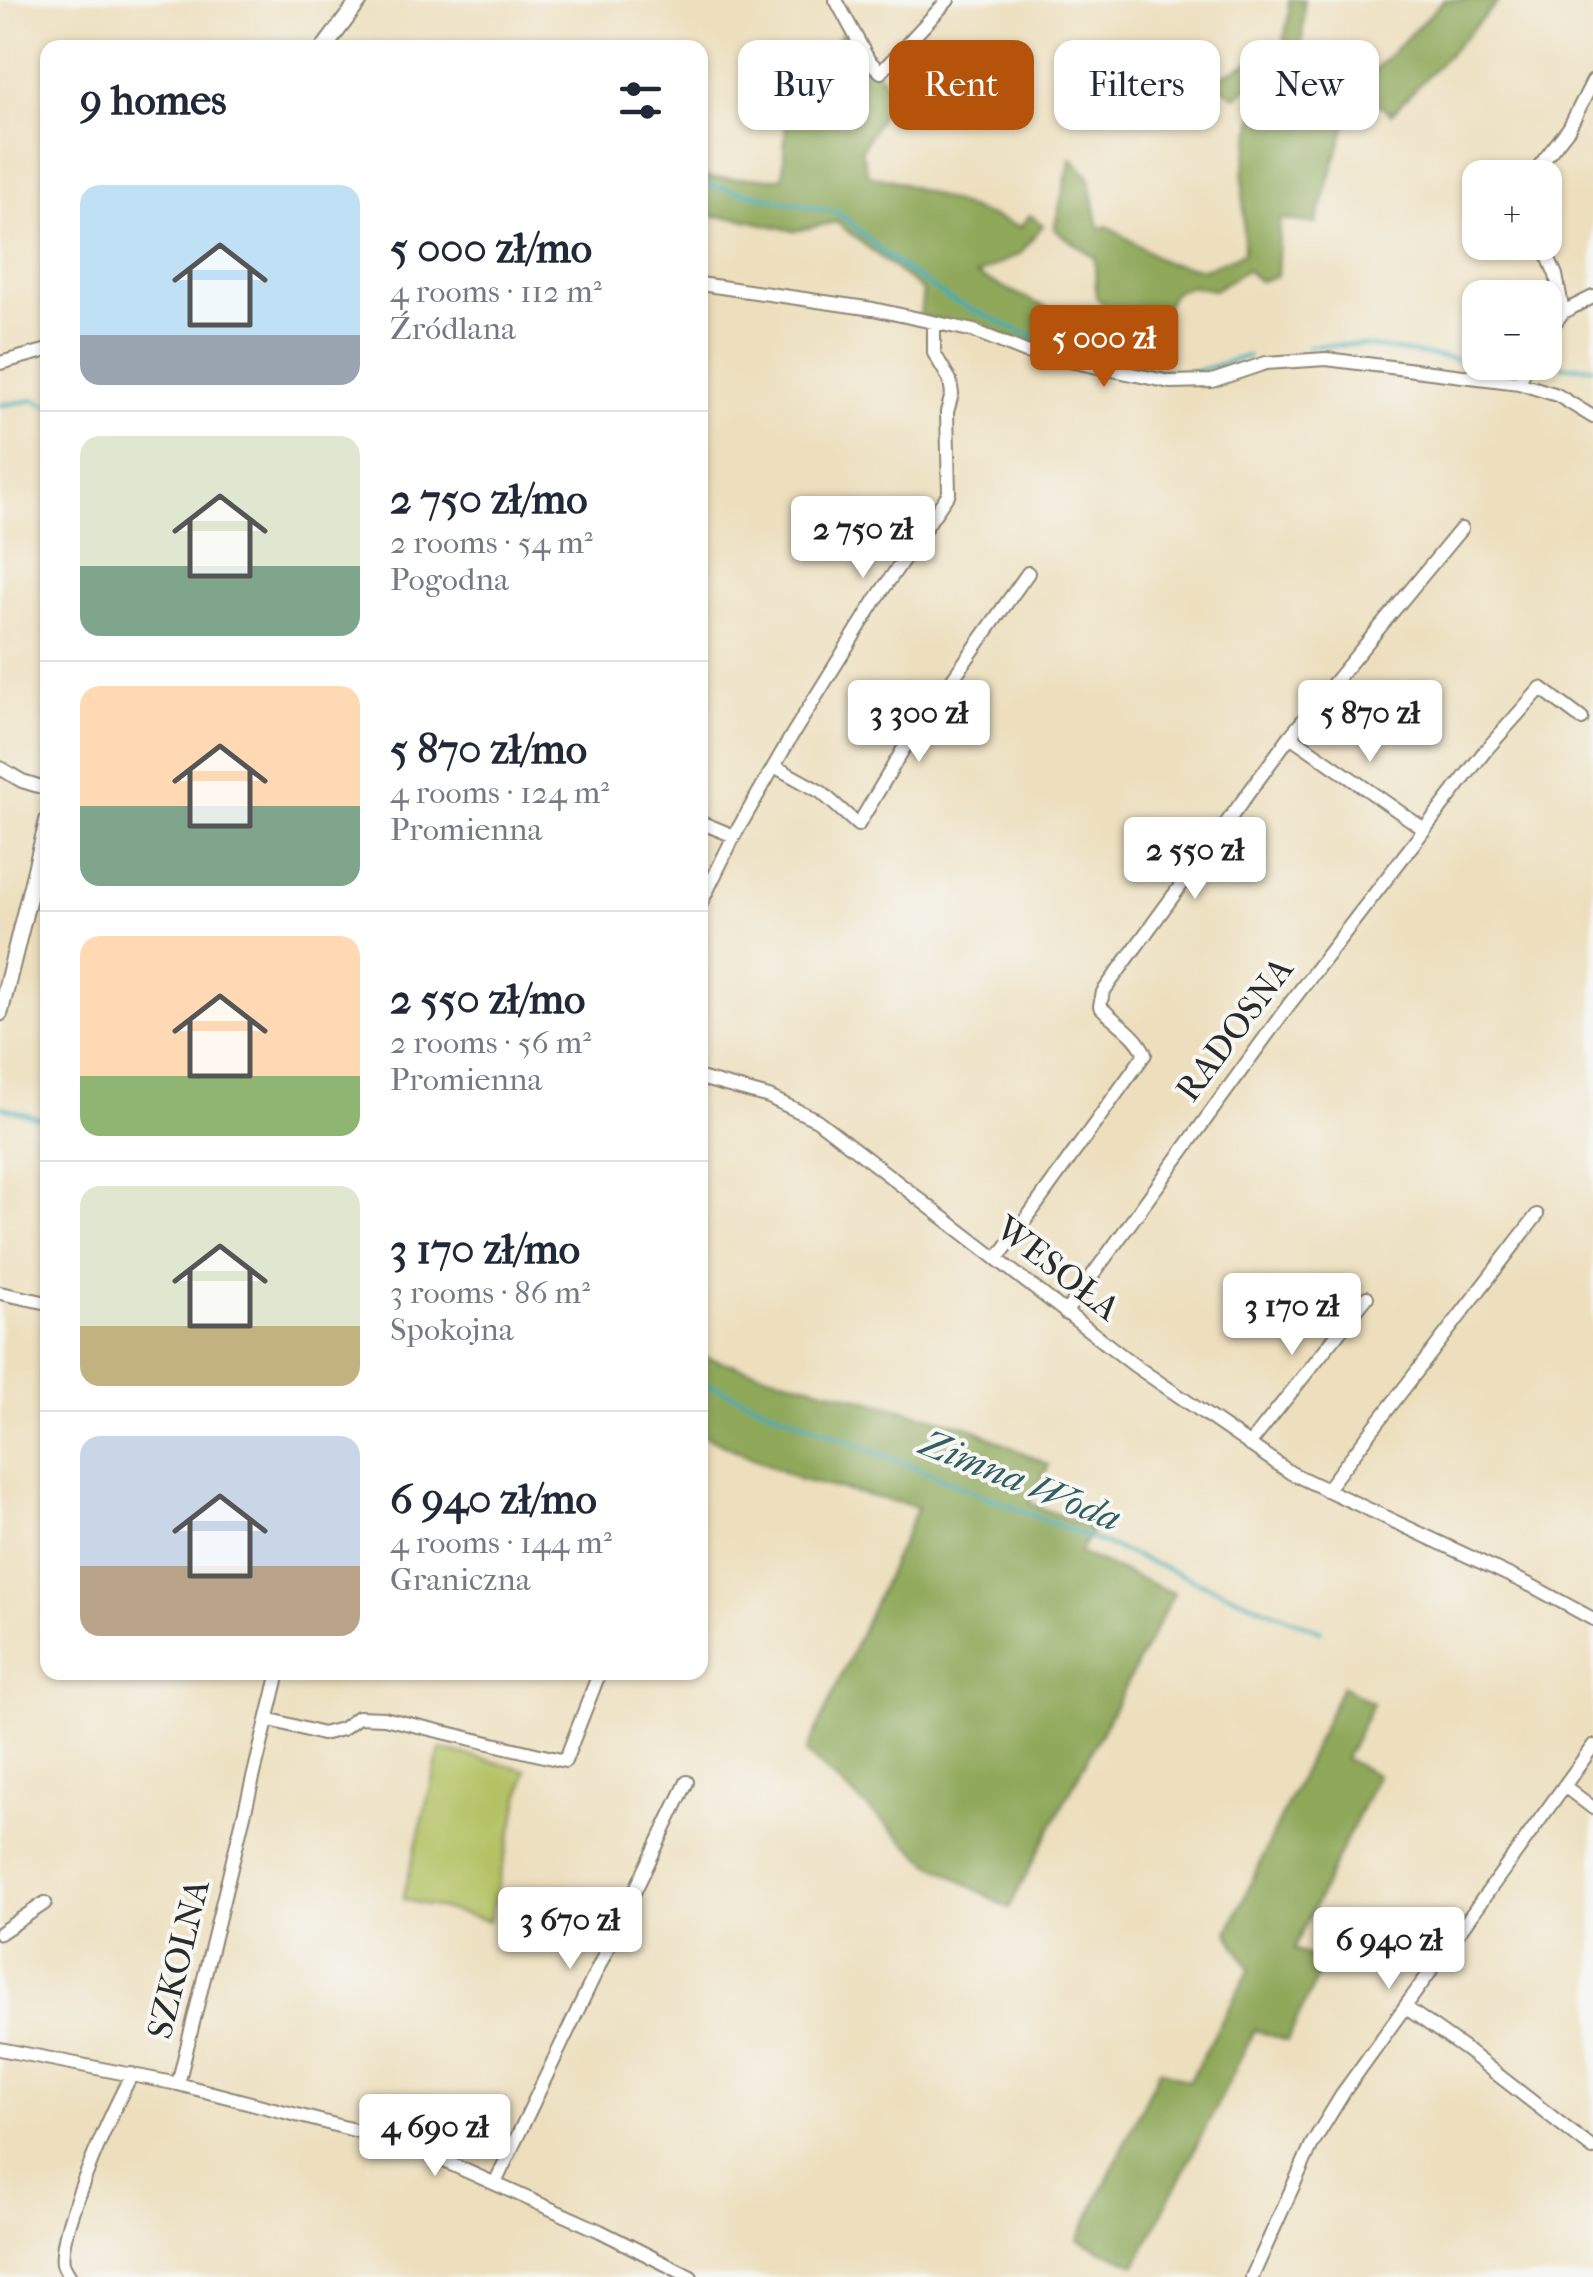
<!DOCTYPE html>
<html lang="en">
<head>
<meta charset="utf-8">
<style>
	body { margin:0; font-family:"IM FELL French Canon",serif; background:#f2f2f3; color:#1f2937; height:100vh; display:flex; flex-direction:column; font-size:38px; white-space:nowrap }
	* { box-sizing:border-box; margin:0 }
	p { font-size:32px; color:#747a83 }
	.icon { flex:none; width:55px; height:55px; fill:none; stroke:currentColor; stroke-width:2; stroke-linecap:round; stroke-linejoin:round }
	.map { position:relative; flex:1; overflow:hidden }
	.drawer { position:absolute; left:40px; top:40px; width:668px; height:1640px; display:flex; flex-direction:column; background:#fff; border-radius:20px; box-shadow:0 2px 8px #0004 }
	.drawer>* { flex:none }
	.hud { position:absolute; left:738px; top:40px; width:705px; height:90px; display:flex; gap:20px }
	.controls { position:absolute; left:1462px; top:160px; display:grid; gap:20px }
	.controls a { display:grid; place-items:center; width:100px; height:100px; border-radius:20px; background:#fff; box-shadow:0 2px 8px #0004; font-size:50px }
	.price { position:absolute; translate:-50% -85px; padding:0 22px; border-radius:10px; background:#fff; color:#222; font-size:32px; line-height:65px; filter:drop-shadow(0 2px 5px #0008) }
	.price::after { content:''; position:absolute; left:50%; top:60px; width:30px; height:22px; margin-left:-15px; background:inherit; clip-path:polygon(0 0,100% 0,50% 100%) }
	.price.current { background:#b45309; color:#fff }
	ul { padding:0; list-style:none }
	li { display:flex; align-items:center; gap:30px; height:250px; padding:0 40px }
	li+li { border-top:2px solid #e0e1e3 }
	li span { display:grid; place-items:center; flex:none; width:280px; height:200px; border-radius:20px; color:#555 }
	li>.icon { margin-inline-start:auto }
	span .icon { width:120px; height:120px; fill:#fffc; stroke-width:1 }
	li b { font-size:42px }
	h2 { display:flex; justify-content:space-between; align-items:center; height:120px; padding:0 40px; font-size:42px }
	.chip { padding:0 35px; border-radius:20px; background:#fff; box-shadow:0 2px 8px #0004; font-size:35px; line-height:90px }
	.chip.current { background:#b45309; color:#fff }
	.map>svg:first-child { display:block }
</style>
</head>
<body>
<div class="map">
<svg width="1593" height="2277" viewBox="0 0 1593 2277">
	<rect width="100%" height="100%" fill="#f6f6f2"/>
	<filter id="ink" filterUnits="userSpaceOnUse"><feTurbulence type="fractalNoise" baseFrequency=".01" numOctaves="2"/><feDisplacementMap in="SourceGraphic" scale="20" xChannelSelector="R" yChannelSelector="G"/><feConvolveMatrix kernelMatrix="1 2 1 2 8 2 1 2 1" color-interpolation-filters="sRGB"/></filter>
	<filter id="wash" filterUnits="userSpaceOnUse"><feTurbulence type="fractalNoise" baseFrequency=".0048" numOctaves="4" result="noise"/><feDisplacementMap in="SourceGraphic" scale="40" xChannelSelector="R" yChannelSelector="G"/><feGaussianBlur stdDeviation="2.25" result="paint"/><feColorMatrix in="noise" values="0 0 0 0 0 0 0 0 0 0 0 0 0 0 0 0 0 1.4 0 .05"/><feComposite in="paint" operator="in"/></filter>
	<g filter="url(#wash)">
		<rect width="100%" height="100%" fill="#eddfbd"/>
		<path fill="#b4c265" stroke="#707648" stroke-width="2.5" d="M440,1749L527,1770L489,1921L403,1899Z"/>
		<path fill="#8fa85a" stroke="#5d6a42" stroke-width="2.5" d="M1289,0H1304L1302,49L1321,71L1357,88L1444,0H1500L1391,114L1357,88L1316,224L1280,219L1277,276L1259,281L1246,270L1214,290L1190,286L1174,292L1157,322L1108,309L1096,297L1095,258L1054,229L1071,158L1089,177L1099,228L1108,226L1164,262L1204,269L1244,253L1243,175L1262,76L1236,97L1212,81L1283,45L1289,14Z
			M844,31L894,94L861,150L868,175L890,179L1020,227L1030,215L1043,225L1021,253L977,275L1071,319L1055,350L920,315L923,291L836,222L794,231L738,218L700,215V172L710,178H783L787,105Z
			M700,1356L969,1427L1049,1465L1029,1503L1093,1529L1079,1553L1174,1593L1009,1908L928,1862L806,1753L918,1507L801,1480L700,1434Z
			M1342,1686L1373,1703L1345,1759L1377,1775L1294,1949L1324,1963L1287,2041L1255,2030L1136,2265L1078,2240L1160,2069L1189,2081L1250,1969L1228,1932Z"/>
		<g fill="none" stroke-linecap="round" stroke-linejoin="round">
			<path stroke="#3cacb8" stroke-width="4" d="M700,183L839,213L895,263L951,300L1059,349L1153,372H1194L1248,356
				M1308,346L1359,345L1488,364
				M1562,366L1593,367
				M0,405L35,400L48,406
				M0,1106L48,1121
				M700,1381L1321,1631"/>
		</g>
	</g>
	<g filter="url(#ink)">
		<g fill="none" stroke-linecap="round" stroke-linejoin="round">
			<g stroke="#8c8574" stroke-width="16">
				<path id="minor" d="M836,0L869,61L881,72L948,0
					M1530,178L1569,128L1593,81
					M1542,242L1556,275L1563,312
					M700,284L873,309L974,331L1026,352L1170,382L1212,381L1266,363L1326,359L1519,383L1557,395L1593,417
					M1545,336L1563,312L1593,297
					M0,363L48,350
					M1519,383L1529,362
					M1290,736L1424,829
					M774,766L821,792L858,825L907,743L1028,573
					M0,768L22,781L48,789
					M700,822L734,836
					M700,905L734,836L792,735L877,598L949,493L947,412L952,394L950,380L934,353V324
					M700,1078L769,1097L817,1120L1134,1365L1291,1473L1532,1586L1593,1619
					M998,1258L1145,1054C1136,1033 1115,1023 1100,1006L1103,992L1290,736L1461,529
					M0,1293L48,1303
					M1065,1313L1288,1006L1485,751L1541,688L1582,719
					M1249,1445L1367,1297
					M1326,1490L1537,1215
					M268,1719L322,1734L342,1729L358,1717L384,1718L565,1761L597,1679L596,1672
					M1564,1786L1593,1808
					M0,1933L45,1903
					M1405,2007L1466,2050L1593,2149
					M0,2049L178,2084L404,2143L600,2231L691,2277
					M178,2084L279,1672
					M495,2183L687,1782
					M70,2277C68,2273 64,2268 63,2263C57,2230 114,2107 132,2074
					M1252,2277L1312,2144L1345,2090L1593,1746"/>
			</g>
			<g stroke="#8c8574" stroke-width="19">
				<path id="tertiary" d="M324,48L360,0
					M0,1013L48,819"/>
			</g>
			<use href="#minor" stroke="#fff" stroke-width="12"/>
			<use href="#tertiary" stroke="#fff" stroke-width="15"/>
		</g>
	</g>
	<g text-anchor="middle" stroke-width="8" stroke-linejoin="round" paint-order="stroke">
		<g font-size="35" fill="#2b2b2b" stroke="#f6f6f2">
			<text transform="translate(1234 1029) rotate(-53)" y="12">RADOSNA</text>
			<text transform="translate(1058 1268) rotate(38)" y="12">WESOŁA</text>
			<text transform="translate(178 1959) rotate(-76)" y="12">SZKOLNA</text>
		</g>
		<g font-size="38" font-style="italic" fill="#325f63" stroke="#f6f6f2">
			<text transform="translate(1021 1480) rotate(22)" y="13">Zimna Woda</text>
		</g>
	</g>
</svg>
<div class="controls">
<a>+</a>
<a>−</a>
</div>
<b class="price current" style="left:1104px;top:390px">5 000 zł</b>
<b class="price" style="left:863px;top:581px">2 750 zł</b>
<b class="price" style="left:919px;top:765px">3 300 zł</b>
<b class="price" style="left:1370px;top:765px">5 870 zł</b>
<b class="price" style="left:1195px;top:902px">2 550 zł</b>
<b class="price" style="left:1292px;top:1358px">3 170 zł</b>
<b class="price" style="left:570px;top:1972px">3 670 zł</b>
<b class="price" style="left:1389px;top:1992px">6 940 zł</b>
<b class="price" style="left:435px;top:2179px">4 690 zł</b>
<div class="hud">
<a class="chip">Buy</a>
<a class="chip current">Rent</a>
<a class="chip">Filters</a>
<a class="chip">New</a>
</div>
<section class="drawer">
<h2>9 homes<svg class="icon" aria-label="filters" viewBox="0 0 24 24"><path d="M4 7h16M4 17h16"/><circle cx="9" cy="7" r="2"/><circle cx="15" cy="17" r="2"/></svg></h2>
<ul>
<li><span style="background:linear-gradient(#bfe0f5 75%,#9aa5b1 0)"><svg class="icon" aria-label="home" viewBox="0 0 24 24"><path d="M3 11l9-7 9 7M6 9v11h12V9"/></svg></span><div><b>5 000 zł/mo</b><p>4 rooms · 112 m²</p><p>Źródlana</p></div></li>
<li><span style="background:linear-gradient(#dfe7d0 65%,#7fa58c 0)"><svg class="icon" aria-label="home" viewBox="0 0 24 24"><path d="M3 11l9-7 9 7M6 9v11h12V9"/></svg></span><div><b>2 750 zł/mo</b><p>2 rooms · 54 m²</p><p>Pogodna</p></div></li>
<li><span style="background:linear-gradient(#ffd9b3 60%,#7fa58c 0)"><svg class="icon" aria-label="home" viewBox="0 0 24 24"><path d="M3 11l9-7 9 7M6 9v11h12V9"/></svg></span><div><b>5 870 zł/mo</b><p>4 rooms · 124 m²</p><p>Promienna</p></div></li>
<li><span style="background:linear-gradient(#ffd9b3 70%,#8fb573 0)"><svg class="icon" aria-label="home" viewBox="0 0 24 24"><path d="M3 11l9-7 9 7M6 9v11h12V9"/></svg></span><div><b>2 550 zł/mo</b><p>2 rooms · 56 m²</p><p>Promienna</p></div></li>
<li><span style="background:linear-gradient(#dfe7d0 70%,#c2b280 0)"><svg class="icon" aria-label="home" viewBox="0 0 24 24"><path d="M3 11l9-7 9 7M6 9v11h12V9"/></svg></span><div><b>3 170 zł/mo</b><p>3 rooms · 86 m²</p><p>Spokojna</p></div></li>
<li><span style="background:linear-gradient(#c9d6e8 65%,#b9a48a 0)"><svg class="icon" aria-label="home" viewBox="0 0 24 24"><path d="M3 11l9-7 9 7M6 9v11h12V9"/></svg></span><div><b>6 940 zł/mo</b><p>4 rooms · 144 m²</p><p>Graniczna</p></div></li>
</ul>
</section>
</div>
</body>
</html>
